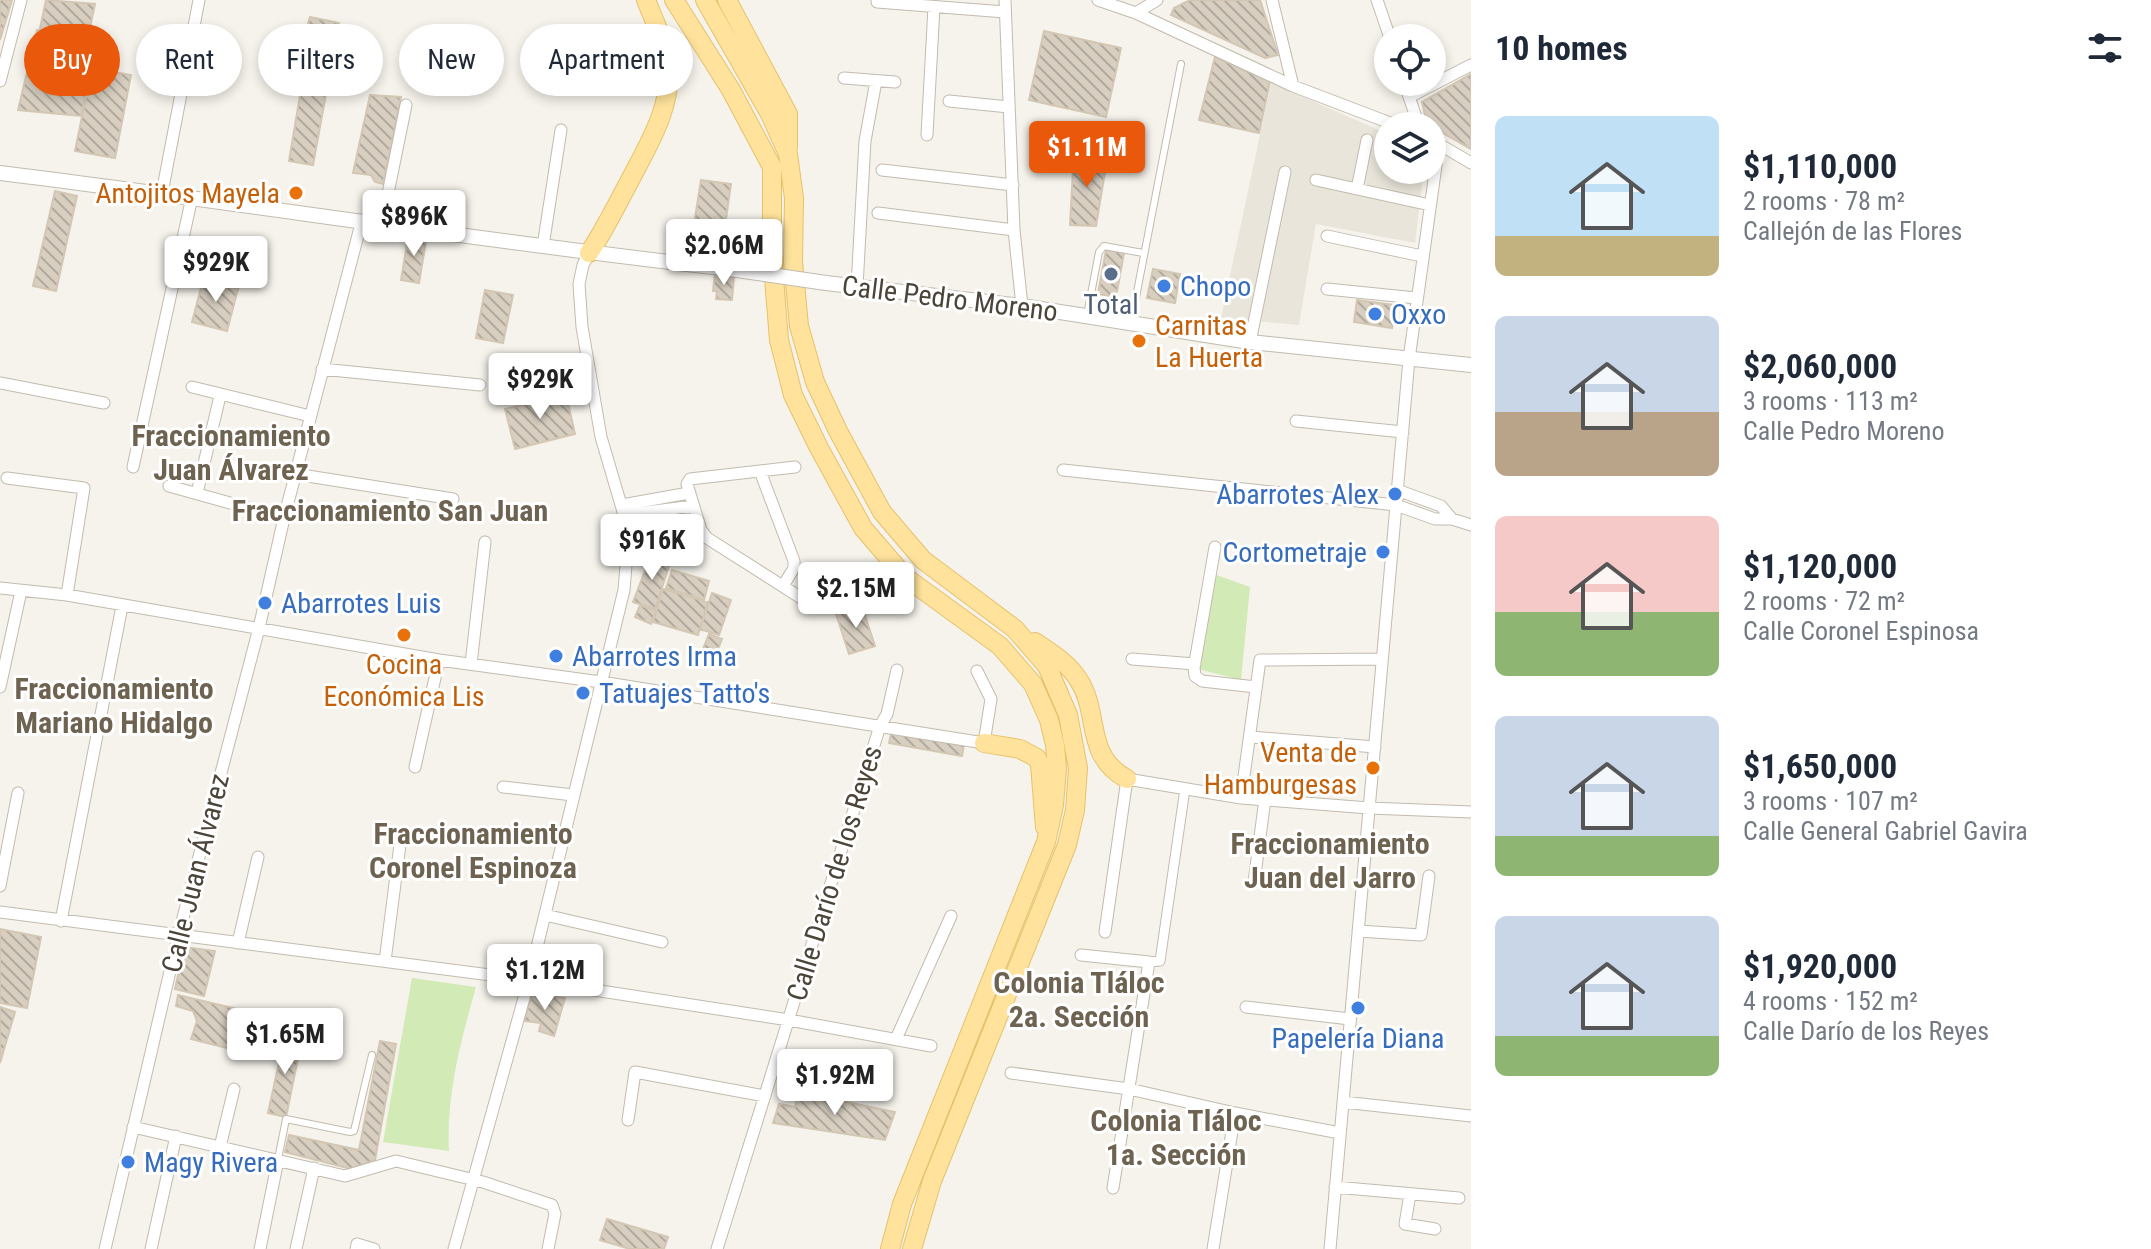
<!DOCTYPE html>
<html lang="en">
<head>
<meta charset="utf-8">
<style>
	body { margin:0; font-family:"Roboto Condensed",sans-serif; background:#f2f2f3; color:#1f2937; height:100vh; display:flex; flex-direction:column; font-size:30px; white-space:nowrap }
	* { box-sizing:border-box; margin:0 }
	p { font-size:26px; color:#747a83 }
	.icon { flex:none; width:44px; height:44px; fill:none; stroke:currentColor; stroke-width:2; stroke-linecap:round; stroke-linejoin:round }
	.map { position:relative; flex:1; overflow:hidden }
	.drawer { display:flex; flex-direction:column; background:#fff; width:680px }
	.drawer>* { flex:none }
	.top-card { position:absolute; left:24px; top:24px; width:760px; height:72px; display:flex; gap:16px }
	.fabs { position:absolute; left:1374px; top:24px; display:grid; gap:16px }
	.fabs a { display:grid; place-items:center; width:72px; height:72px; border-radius:50%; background:#fff; box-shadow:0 4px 12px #0003; font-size:40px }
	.price { position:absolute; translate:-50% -68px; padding:0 18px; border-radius:8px; background:#fff; color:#222; font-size:26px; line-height:52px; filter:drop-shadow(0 2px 4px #0008) }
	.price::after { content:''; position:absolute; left:50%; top:48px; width:24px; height:18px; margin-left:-12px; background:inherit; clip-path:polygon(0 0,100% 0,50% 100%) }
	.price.selected { background:#ea580c; color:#fff }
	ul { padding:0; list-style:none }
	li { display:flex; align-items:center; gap:24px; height:200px; padding:0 24px }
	li span { display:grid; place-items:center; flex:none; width:224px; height:160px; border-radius:12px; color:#555 }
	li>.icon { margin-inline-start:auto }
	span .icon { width:96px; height:96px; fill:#fffc; stroke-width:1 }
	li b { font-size:34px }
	h2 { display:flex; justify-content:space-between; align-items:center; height:96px; padding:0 24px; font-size:34px }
	.pill { padding:0 28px; border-radius:36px; background:#fff; box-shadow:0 4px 12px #0003; font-size:28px; line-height:72px }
	.pill.selected { background:#ea580c; color:#fff }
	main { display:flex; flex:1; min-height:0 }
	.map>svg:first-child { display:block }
</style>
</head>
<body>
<main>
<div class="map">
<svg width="1471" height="1249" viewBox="0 0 1471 1249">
	<defs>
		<pattern id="building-back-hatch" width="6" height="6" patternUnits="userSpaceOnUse" patternTransform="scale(2)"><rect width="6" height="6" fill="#d8cfc1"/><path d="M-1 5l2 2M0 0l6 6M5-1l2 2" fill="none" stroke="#b1aa9e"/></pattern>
	</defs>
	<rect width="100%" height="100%" fill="#f6f3ec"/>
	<path fill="#eae5da" d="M1271,83L1388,134V170H1424L1415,243L1316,224L1299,325L1221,318Z"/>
	<path fill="#d2eab5" d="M1211,573L1250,587L1241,680L1194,668Z
		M412,978L476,987C461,1040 446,1095 449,1151L383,1142Z"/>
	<path fill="url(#building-back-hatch)" stroke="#d3c7b4" stroke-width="2" d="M0,0H12L0,40Z
		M46,0L95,4L89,32L40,28Z
		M1190,0H1260L1278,55L1265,58L1171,15L1174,8Z
		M310,17L339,23L313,165L289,161L310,36L306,31Z
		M37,30L96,35L81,116L18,110Z
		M1044,31L1121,48L1106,117L1029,100Z
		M1215,57L1270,81L1259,133L1199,120Z
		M92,68L131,75L115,158L75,151Z
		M1471,74V149L1427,124L1422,102Z
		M370,95L401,97L383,184L375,182L371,175L353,173Z
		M1074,151L1107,160L1096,226L1070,225Z
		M701,180L731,184L724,233L705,230L706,226L694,224Z
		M55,191L77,196L56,291L33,286Z
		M409,232L427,235L419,283L401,280Z
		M1106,250L1124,253L1116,297L1098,294Z
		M1153,269L1180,274L1175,303L1147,298Z
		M715,274L734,276L732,300L716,299L717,291H713Z
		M204,276L239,285L227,331L192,322Z
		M485,290L513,295L503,343L476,338Z
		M1357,300L1395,305L1392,328L1354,322Z
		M566,394L575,434L515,449L505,409Z
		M651,555L671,560L655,609L633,602Z
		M672,570L709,581L704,600L666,588Z
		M663,589L708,602L698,635L653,622Z
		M712,593L731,600L719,635L700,629Z
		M640,605L656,611L651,624L635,617Z
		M862,606L875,646L849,654L836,614Z
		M709,634L722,639L714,659L701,654Z
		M892,730L964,744L962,756L889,743Z
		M0,929L41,937L27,1008L0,1003Z
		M184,947L215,951L204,996L175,989Z
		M532,994L565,998L554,1036L539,1031L541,1023L524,1021Z
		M178,995L241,1010L231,1049L191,1039L197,1021L193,1011L176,1006Z
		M0,1007L15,1012L0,1063Z
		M285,1035L302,1039L286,1117L268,1113Z
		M380,1041L396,1044L375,1160L351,1169L285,1152L289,1135L359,1150Z
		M798,1092L895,1112L885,1140L773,1123L779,1104L795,1107Z
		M607,1219L668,1237L664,1249H630L600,1240Z"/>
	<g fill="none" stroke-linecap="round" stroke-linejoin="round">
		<g stroke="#c2bbae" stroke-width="8">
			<path id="service" d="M1087,315L1099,252L1104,246L1143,253
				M1131,323L1181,64
				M278,1159L286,1119L350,1132L354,1131L372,1055"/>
		</g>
		<g stroke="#c2bbae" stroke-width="11">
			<path id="pedestrian" d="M1149,962L1160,961L1185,789"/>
		</g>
		<g stroke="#c2bbae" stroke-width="13">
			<path id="minor" d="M1005,0L1014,230L1022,306
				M1098,0L1136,13L1293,86L1398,126
				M1272,0L1293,86
				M1377,0L1390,38
				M877,2L1005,12
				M1136,13L1157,0
				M844,78L895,82
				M0,81L21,0
				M1404,82L1419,126
				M1409,97L1471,65
				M949,101L1009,107
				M927,135L934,7
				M1432,140L1471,163
				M882,170L1013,185
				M1316,180L1430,205
				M1357,189L1367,140
				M162,193L199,0
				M878,213L1014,230
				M382,223L406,105
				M1327,236L1422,256
				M543,246L561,130
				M857,287L865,141L876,81
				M1327,289L1416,298
				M1250,342L1285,172
				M322,369L480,385
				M0,383L104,403
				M192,387L310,416
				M1296,421L1403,432
				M133,467L192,197
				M795,467L690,479L687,484L701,530L707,538L809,603
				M1063,470L1396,505L1435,519H1452L1471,525
				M760,471L794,561V568L783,586
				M295,474L453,499
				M7,478L84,488L67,595
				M169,486L284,518
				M1397,490L1441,506L1452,519
				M197,493L220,396
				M622,505L689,493
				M624,515L693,506
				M1215,547L1194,668L1195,676L1202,681L1256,687
				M0,588L67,595L439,660L601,682L984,743L991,699L977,671
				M1132,659L1195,664
				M471,664L485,542
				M0,687L21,591
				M1251,737L1375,747
				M415,767L439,660
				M503,787L573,795
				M1241,798L1260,660L1382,659
				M1254,882L1265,799
				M0,886L18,793
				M0,912L529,980L789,1020L931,1046
				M545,915L662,942
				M61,921L122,606
				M1358,931L1421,935L1429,876
				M1105,932L1127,779L1241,798L1369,808L1471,812
				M238,943L258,857
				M1081,955L1149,962L1113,1188
				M385,961L401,837
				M1246,1007L1350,1019
				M896,1039L951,916
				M1011,1073L1129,1089L1235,1113L1340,1133
				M1343,1102L1471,1116
				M628,1120L635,1072L765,1096
				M133,1127L345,1176L396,1161L483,1182L552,1205L555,1214L548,1249
				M220,1147L234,1089
				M1335,1187L1459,1198
				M1410,1194L1405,1224L1435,1229
				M105,1249L179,933L259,628L284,518L362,220
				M151,1249L176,1136
				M260,1249L278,1160
				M296,1249L314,1168
				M356,1249L357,1244L374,1249
				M454,1249L529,980L624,590L627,553L624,515L601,437L582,327L579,284L583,265L589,253
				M717,1249L880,726L887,714L897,670
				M1213,1249L1235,1113
				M1330,1249L1409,359L1439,144"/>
		</g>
		<g stroke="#c2bbae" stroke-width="16">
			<path id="tertiary" d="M0,173C243,203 486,242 730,269
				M826,283L1022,306L1250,342L1471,365"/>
		</g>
		<g stroke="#e6c16a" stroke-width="20">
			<path id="primary" d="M674,0L731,90L772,167V254L779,340L793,395L819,448L863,528L905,577L1000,646L1033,684L1049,720L1055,745L1057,768L1054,805L1046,842L902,1204L890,1249
				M705,0L770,114L788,154L794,198L793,262L799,326L815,382L838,431L882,512L923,560L1015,629L1047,666L1068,715L1078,768L1075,810L1067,845L932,1181L912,1249
				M727,0L788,114V147
				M589,253C604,231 615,208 628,184C647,147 673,107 668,64C665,41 654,21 646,0
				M1035,642C1051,653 1067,662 1078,679C1101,713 1083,755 1127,779
				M984,743L1020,749L1037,758L1040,765L1045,827"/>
		</g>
		<use href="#service" stroke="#fff" stroke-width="6"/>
		<use href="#pedestrian" stroke="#fff" stroke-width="9"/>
		<use href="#minor" stroke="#fff" stroke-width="11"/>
		<use href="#tertiary" stroke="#fff" stroke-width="14"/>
		<use href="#primary" stroke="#ffe39c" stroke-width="18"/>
		<g stroke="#c2bbae" stroke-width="16" stroke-linecap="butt">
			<path id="tertiary-bridge" d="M730,269L826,283"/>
		</g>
		<use href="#tertiary-bridge" stroke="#fff" stroke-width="14"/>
	</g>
	<g fill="#e8710a" stroke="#fff" stroke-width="3">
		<circle cx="296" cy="193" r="8"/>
		<circle cx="1139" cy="341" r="8"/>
		<circle cx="404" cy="635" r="8"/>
		<circle cx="1373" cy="768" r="8"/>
	</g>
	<circle fill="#5c6f8a" stroke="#fff" stroke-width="3" cx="1111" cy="274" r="8"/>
	<g fill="#3f7fe0" stroke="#fff" stroke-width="3">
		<circle cx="1164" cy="286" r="8"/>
		<circle cx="1375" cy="314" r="8"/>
		<circle cx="1395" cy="494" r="8"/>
		<circle cx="1383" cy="552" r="8"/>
		<circle cx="265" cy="603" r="8"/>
		<circle cx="556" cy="656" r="8"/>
		<circle cx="583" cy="693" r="8"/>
		<circle cx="1358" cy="1008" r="8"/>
		<circle cx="128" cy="1162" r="8"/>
	</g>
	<g text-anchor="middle" stroke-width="6" stroke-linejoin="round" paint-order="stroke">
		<g font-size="28" fill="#c56008" stroke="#fff" text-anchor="end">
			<text x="280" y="203">Antojitos Mayela</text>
			<text x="1155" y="335" text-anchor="start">Carnitas<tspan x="1155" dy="32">La Huerta</tspan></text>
			<text x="404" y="674" text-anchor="middle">Cocina<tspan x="404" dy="32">Económica Lis</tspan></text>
			<text x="1357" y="762">Venta de<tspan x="1357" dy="32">Hamburgesas</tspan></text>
		</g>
		<g font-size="28" fill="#366cbe" stroke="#fff" text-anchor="start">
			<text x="1180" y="296">Chopo</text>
			<text x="1391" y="324">Oxxo</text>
			<text x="1379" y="504" text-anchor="end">Abarrotes Alex</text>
			<text x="1367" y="562" text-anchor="end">Cortometraje</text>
			<text x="281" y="613">Abarrotes Luis</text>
			<text x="572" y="666">Abarrotes Irma</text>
			<text x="599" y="703">Tatuajes Tatto's</text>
			<text x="1358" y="1048" text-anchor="middle">Papelería Diana</text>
			<text x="144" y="1172">Magy Rivera</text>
		</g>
		<g font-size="28" fill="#4b4439" stroke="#fff">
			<text transform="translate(950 298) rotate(7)" y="10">Calle Pedro Moreno</text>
			<text transform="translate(195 873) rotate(-76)" y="10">Calle Juan Álvarez</text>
			<text transform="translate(834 873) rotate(-73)" y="10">Calle Darío de los Reyes</text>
		</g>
		<g font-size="28" fill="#4e5e75" stroke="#fff">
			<text x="1111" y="314">Total</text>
		</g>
		<g font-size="30" font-weight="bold" fill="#6e6250" stroke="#fff">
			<text x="231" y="446">Fraccionamiento<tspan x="231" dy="34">Juan Álvarez</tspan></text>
			<text x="390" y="521">Fraccionamiento San Juan</text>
			<text x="114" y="699">Fraccionamiento<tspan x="114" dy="34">Mariano Hidalgo</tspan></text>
			<text x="473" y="844">Fraccionamiento<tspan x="473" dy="34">Coronel Espinoza</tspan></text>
			<text x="1330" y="854">Fraccionamiento<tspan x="1330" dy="34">Juan del Jarro</tspan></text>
			<text x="1079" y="993">Colonia Tláloc<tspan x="1079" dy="34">2a. Sección</tspan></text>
			<text x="1176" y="1131">Colonia Tláloc<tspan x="1176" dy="34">1a. Sección</tspan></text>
		</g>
	</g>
</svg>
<div class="fabs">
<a><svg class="icon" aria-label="locate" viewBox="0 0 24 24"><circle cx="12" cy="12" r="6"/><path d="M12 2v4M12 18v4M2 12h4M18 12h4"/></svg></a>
<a><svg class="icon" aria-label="layers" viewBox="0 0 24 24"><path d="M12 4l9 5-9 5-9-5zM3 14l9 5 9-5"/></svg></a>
</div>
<b class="price selected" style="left:1087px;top:189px">$1.11M</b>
<b class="price" style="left:414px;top:258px">$896K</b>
<b class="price" style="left:724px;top:287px">$2.06M</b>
<b class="price" style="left:216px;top:304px">$929K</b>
<b class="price" style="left:540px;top:421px">$929K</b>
<b class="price" style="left:652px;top:582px">$916K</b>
<b class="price" style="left:856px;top:630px">$2.15M</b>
<b class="price" style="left:545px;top:1012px">$1.12M</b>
<b class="price" style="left:285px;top:1076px">$1.65M</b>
<b class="price" style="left:835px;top:1117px">$1.92M</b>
<div class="top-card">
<a class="pill selected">Buy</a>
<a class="pill">Rent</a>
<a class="pill">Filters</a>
<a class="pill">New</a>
<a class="pill">Apartment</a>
</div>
</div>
<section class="drawer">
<h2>10 homes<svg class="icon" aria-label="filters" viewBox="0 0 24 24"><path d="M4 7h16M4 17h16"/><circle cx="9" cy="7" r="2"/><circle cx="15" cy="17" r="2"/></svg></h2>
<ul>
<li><span style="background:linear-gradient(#bfe0f5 75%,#c2b280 0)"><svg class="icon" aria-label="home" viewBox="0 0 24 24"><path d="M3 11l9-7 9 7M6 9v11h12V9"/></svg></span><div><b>$1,110,000</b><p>2 rooms · 78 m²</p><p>Callejón de las Flores</p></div></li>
<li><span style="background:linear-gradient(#c9d6e8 60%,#b9a48a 0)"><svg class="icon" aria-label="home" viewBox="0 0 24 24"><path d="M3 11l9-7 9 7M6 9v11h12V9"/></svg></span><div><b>$2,060,000</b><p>3 rooms · 113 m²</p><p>Calle Pedro Moreno</p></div></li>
<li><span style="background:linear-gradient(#f6c9c9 60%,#8fb573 0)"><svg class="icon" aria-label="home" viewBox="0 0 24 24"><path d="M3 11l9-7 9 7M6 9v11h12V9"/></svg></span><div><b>$1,120,000</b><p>2 rooms · 72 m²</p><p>Calle Coronel Espinosa</p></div></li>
<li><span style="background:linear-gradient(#c9d6e8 75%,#8fb573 0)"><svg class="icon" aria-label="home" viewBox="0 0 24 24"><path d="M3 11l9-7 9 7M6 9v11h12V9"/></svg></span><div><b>$1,650,000</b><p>3 rooms · 107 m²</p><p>Calle General Gabriel Gavira</p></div></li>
<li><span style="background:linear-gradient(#c9d6e8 75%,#8fb573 0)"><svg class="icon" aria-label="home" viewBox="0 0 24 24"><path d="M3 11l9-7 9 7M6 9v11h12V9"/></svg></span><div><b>$1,920,000</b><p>4 rooms · 152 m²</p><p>Calle Darío de los Reyes</p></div></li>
</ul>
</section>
</main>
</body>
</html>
